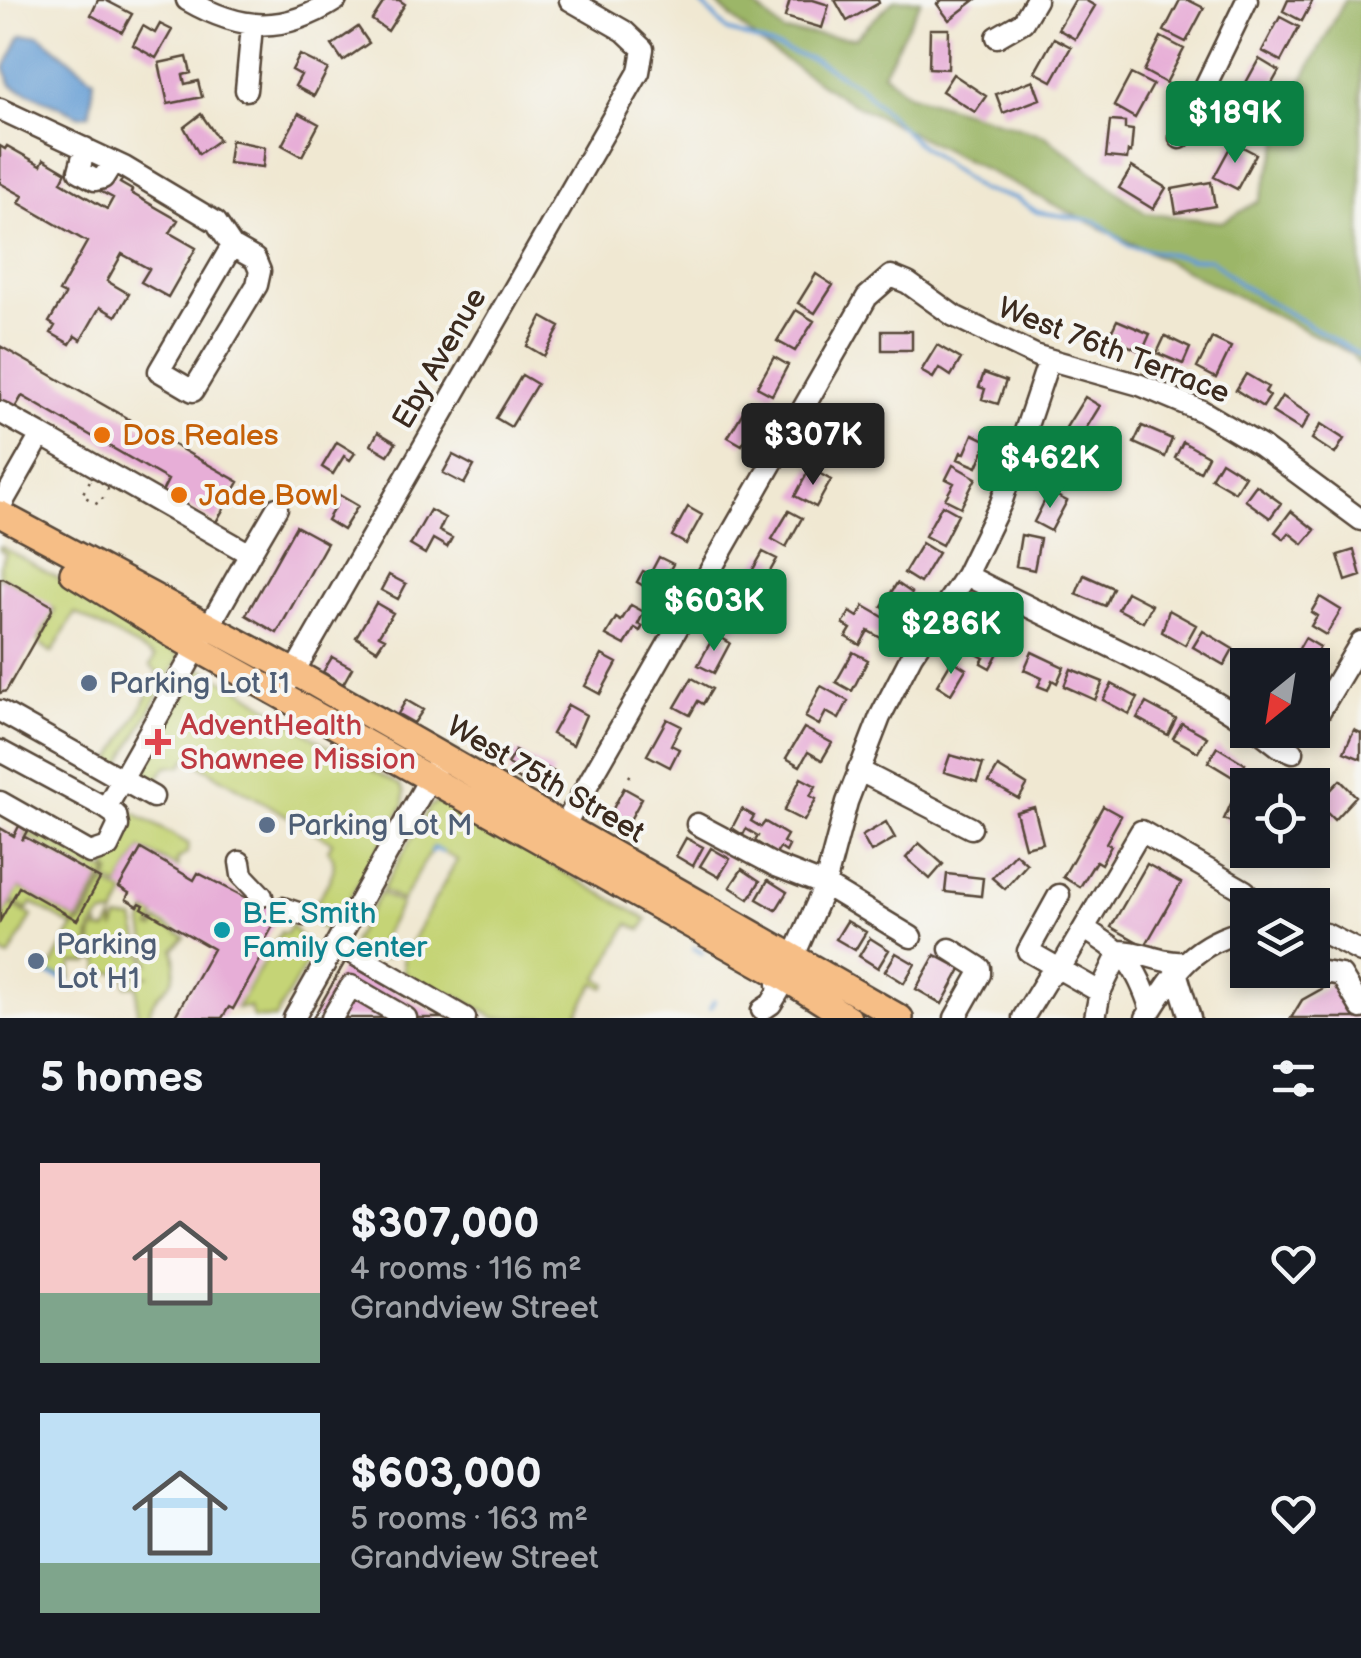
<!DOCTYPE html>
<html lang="en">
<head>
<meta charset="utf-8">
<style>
	body { margin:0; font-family:"Balsamiq Sans",sans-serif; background:#20242c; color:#f1f3f6; height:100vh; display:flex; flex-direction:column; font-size:38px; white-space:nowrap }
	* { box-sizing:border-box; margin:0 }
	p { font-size:32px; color:#9ea1a6 }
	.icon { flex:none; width:55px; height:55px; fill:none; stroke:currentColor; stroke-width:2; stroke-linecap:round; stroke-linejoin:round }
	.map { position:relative; height:1018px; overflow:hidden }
	.details { display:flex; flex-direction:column; background:#171b24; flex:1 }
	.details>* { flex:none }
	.needle { width:65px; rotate:210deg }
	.tools { position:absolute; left:1230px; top:648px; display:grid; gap:20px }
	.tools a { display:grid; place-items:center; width:100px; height:100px; border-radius:0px; background:#171b24; box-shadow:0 5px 15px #0003; font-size:50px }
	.price { position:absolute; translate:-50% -85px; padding:0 22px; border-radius:10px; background:#0b8043; color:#fff; font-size:32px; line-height:65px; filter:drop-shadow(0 2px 5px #0008) }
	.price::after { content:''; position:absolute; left:50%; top:60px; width:30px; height:22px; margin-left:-15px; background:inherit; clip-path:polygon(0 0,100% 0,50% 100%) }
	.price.current { background:#222; color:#fff }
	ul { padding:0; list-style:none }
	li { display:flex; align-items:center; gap:30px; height:250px; padding:0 40px }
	li span { display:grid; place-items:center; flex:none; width:280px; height:200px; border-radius:0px; color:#555 }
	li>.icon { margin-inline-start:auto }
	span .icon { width:120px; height:120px; fill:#fffc; stroke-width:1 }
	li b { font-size:42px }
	h2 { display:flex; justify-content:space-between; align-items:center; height:120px; padding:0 40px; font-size:42px }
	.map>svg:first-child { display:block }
</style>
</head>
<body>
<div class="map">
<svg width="1361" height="1018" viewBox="0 0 1361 1018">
	<rect width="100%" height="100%" fill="#f6f6f2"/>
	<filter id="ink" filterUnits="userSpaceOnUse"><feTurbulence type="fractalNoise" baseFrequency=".01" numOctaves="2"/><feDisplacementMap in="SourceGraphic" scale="20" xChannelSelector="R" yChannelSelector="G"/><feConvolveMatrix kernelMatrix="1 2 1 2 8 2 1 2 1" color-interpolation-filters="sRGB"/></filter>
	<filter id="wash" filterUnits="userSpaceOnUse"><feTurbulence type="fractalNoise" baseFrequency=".0048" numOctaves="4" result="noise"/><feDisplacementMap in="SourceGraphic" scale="40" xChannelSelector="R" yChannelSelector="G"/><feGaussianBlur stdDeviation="2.25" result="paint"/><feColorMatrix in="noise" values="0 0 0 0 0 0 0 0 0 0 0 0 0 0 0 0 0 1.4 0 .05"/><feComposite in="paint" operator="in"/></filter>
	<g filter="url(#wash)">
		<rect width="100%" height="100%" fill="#f0e8d2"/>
		<path fill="#c5d476" stroke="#807f4a" stroke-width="2.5" d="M0,546L63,581L180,656L119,767L100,757L111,761L160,674L150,666L155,657L75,613L52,653L38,642L55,610L4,578L0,579V565L6,554L0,550Z
			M201,668L247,693L324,744L400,785L404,792V805L332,928C321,932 312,922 312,911C320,892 345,868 328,850L332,842L187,758L181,766H166L153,786L136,776L195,673Z
			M439,802L647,919L641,930L629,924L598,978L607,984L604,988L595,983L575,1018H495L454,994L449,1000L404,973L403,957L457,860L433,847L402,901L382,890L430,806Z
			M122,806L189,844L187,853L177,860L178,867L141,849L119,887L107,880L111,872L106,869C119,846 134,831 122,806Z
			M27,831L42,839L44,837L108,873L78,924L72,926L32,903L27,910L11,901L19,887L77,920L100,880L26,837L22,840Z
			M105,883L125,894L115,915H104C86,926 89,944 89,963H72L70,978L48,973L72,929L83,922Z
			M380,893L401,904L381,940L392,948L387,957L378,959L352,942Z
			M10,904L32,916L9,957L0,952V921Z
			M147,911L156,916L151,928L154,929L158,921L185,937L174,949C182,997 152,982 149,1018H137V986H126L125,977L150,976L99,971V960H92V936L99,923V930H107L113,919L114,930L118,919H134L141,949L134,953L144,954L145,964H149L143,923Z
			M291,925L302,939L315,948L275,1018H253L250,1007L237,1008L281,932L286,934Z"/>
		<path fill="#9cb667" stroke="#6c7042" stroke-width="2.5" d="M712,0H749L784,32L855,38L894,0H921L883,73L907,94L1044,135L1145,213L1222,222L1259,201L1295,95L1345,0H1361V368L1352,354L844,99L761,44Z"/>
		<path fill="#659dd4" stroke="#506479" stroke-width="2.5" d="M21,35H39L94,79L90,114L80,116L11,85L5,68Z"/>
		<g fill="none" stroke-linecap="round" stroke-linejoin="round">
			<path stroke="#659dd4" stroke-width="4" d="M698,0L728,31L817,61L860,87L917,143L980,190L1016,198L1037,212L1096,221L1129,246L1192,259H1210L1241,285L1361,356
				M431,852L434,848L442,852
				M694,948L702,953
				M48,974L68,980
				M710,1008L714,1001"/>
		</g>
		<g id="blocks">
			<path fill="#e7aed7" d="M98,0H105L132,14L122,32L91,15Z
				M385,0H399L405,4L388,31L372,20Z
				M790,0H813L829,5L822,28L785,17Z
				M835,0H878L879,3L847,21Z
				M942,0H975L949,20L937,4Z
				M1075,0H1085L1095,6L1075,39L1058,29Z
				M1180,0H1188L1204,8L1186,42L1164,31Z
				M1288,0H1313L1302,21L1283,11Z
				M1280,17L1299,27L1281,61L1262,51Z
				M160,24L172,30L156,58L133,45L143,26L155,33Z
				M358,27L369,43L343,61L332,45Z
				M930,29H949L948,69L929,68Z
				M1161,37L1184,49L1166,83L1144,71Z
				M1054,38L1071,47L1052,81L1035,72Z
				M300,55L328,69L314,96L295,86L301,75L292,70Z
				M187,57L191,73L183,75L185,84L198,81L202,97L168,104L159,63Z
				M1259,59L1279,71L1262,101L1242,90Z
				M953,74L986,96L975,112L942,91Z
				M1131,74L1153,85L1135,118L1114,106Z
				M1033,80L1040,99L1003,113L996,94Z
				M1240,99L1255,107L1253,111L1260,115L1248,136L1242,133L1239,138L1223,129Z
				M299,113L319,124L302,156L282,145Z
				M201,114L219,140L199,154L184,127Z
				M1110,121L1125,122V129L1133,130L1131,152L1128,151L1127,159L1106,157Z
				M231,140L265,147L263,167L228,163Z
				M1233,142L1256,154L1237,189L1214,177Z
				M0,146L5,149L7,146L41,165L44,159L66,172L61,182L107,209L113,198L98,190L108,172L122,180L120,183L132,190L131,193L178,220L170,233L196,248L168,297L141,282L149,269L122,254L107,281L129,294L116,316L100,307L81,340L75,336L70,344L51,333L55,326L49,322L65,295L59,292L87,242L19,203L23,196L0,183Z
				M1132,167L1166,188L1153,209L1119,188Z
				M1211,182L1215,206L1176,213L1172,189Z
				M816,274L833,285L815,313L798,303Z
				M796,310L814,321L795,351L777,341Z
				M542,317L560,327L544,356L527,346Z
				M1117,320L1150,334L1142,352L1109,337Z
				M882,331H912V350H882Z
				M1165,336L1190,348L1183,364L1157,353Z
				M1212,338L1231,347L1216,378L1197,368Z
				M937,345L961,359L951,376L939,368L933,378L921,371Z
				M0,346L239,482L216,522L162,492L168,480L22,396L15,408L0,400Z
				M774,357L788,365L772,395L757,387Z
				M984,373L1006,381L998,404L982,399L985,389L979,387Z
				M1246,374L1268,387L1265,392L1270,396L1263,407L1236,390Z
				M522,375L537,384L511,427L496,418Z
				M1282,396L1310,415L1301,430L1272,412Z
				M1085,397L1100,406L1080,438L1065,429Z
				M746,407L760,415L742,445L728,437Z
				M1321,424L1344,439L1335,454L1312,439Z
				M835,426L850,435L833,463L819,455Z
				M1142,426L1172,439L1165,457L1134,443Z
				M378,432L396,443L388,455L371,445Z
				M973,434L988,441L977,467L958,459L961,452L965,453Z
				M337,442L355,453L350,460L344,456L333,474L322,467Z
				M1183,442L1208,456L1200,472L1175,458Z
				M1061,448L1077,454L1069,475L1077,478L1072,490L1049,481Z
				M453,455L474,466L464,484L443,473Z
				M1221,461L1245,476L1235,492L1211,478Z
				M953,465L976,478L961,507L945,499L954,483L946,479Z
				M810,468L831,480L816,507L795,496Z
				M1256,485L1281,503L1270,518L1245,500Z
				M1049,492L1067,501L1051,531L1034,522Z
				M336,493L358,506L343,530L327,520L336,505L330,502Z
				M942,505L958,514L942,545L925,536Z
				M688,507L702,515L686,544L672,536Z
				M430,510L445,518L439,531L452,538L447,547L433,539L425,554L410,545Z
				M789,511L802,518L786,547L772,539Z
				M1291,511L1315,530L1303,544L1289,533L1284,539L1275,532Z
				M296,526L327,543L277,633L246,615Z
				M1021,535L1040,539L1034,570L1016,566Z
				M922,543L938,553L920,583L904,573Z
				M1354,550L1361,576L1346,581L1338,555Z
				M763,552L777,559L761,587L747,580Z
				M659,557L673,564L657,594L637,582L643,571L650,574Z
				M389,575L406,584L398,599L381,590Z
				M1084,575L1113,588L1105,606L1076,594Z
				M3,578L51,605L52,610L6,691L0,693V579Z
				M897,583L912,593L897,617L882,607Z
				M1127,592L1152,605L1143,622L1118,609Z
				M739,594L753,601L737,629L724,622Z
				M1320,597L1341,610L1326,635L1311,626L1317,616L1311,612Z
				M376,603L393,613L379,635L385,638L377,650L356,637Z
				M631,605L644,612L638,624L643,626L640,631L635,628L625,645L606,635L616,618L621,621Z
				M864,606L892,622L883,639L868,631L860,645L846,637L851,629L843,624L850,612L858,617Z
				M1169,610L1196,625L1185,645L1162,632Z
				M995,624L1009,632L990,668L981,663L984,658L965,648L975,630L988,637Z
				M1203,631L1233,649L1224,665L1193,647Z
				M715,634L730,643L714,673L698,665Z
				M1305,638L1320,647L1309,665H1294L1291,663Z
				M853,652L868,660L852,691L836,682Z
				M1032,652L1064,667L1057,683L1052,680L1048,690L1038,686L1042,678L1024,670Z
				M602,655L617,663L600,694L585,686Z
				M332,657L352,668L343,684L323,672Z
				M952,660L966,669L951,694L937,685Z
				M1071,669L1103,682L1095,700L1064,686Z
				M692,678L712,689L703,704L698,701L690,715L675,707Z
				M1112,684L1138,698L1129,714L1103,700Z
				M821,686L848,701L839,719L826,712L819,725L805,717Z
				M406,700L423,710L414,723L398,714Z
				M1146,703L1176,719L1168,735L1137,718Z
				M568,705L586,715L573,745L552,734Z
				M667,719L681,726L671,745L679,749L670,767L647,755Z
				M1182,723L1207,737L1198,752L1173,738Z
				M804,728L832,743L822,760L808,752L800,766L786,758Z
				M1354,730L1361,733V759L1344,752Z
				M1217,747L1245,764L1236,779L1208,762Z
				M515,751L554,772L546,786L524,774L520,780L509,774L513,767L507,764Z
				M950,755L983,764L977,782L944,772Z
				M998,767L1027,785L1019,799L989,782Z
				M801,778L816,786L810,796L816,799L804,821L784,811Z
				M1340,780L1356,796L1334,820L1318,804Z
				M624,788L642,798L626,827L608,818Z
				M1238,788L1248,792V829L1224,819Z
				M1103,806L1121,816L1106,843L1111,846L1101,864L1096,861L1080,887L1063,877Z
				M1034,807L1043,843L1025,847L1016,812Z
				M742,809L754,816L751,821L761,827L765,822L787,835L783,842L789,846L786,852L780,848L776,854L755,841L758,836L746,829L743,835L732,828Z
				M886,822L895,838L871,852L862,836Z
				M19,826L27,831L22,840L25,837L100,879L77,920L19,887L0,921V828L14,836Z
				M686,838L703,847L693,866L676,856Z
				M919,843L943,864L930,879L906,858Z
				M711,848L730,859L719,877L700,866Z
				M141,849L194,880L198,873L256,903L264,892L285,904L262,946L257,943L255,948L264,953L233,1009L229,1007L222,1018H174L213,949L142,908L144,905L140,903L138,906L126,899L129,893L119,887Z
				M1015,853L1027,864L1005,889L992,878Z
				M1147,864L1181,883L1145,946L1111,927Z
				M742,869L760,881L749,899L730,887Z
				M947,874L983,878L981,896L945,892Z
				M768,880L787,892L776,910L757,899Z
				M847,921L866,932L855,950L836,939Z
				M870,938L889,950L878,968L859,956Z
				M896,953L915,964L904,983L885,971Z
				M935,955L961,969L942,1004L916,989Z
				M345,962L442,1018H313Z
				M1336,981L1357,1018H1291L1302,1000Z"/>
		</g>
	</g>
	<g filter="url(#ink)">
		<use href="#blocks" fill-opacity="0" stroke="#564639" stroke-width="2.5"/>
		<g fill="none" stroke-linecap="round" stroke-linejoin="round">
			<g stroke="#564639" stroke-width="25">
				<path id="minor" d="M187,0C241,31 283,34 336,0
					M997,37L1023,22L1036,0
					M246,90L252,26
					M0,109L124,167L216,222L232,246L255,259L260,271L257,285L193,391L159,371L232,246
					M1180,138L1247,0
					M85,148L79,171L95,180L103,178L113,162
					M891,276L908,283L954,316L1037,356L1140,385L1202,411L1261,446L1361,520
					M0,412L41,435
					M0,507L41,435L250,554L106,808L0,751
					M250,554L277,508
					M966,575C1062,626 1156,662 1248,723
					M287,684L639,72L643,49L624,31L570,0
					M0,711L153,797
					M1312,724L1361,642
					M1258,730L1280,747L1293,752
					M858,770L971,828
					M0,802L90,853L108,847L118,826L116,815L106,808
					M697,824L776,866L825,885L911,937
					M557,838L867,297L891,276
					M240,862L242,875L262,896
					M1059,895L1028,951L1100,992L1120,951
					M283,908L304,915
					M1085,929C1126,955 1135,962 1151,1010
					M1312,932L1326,934L1361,952
					M337,944L465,1018
					M950,949L980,968V974L955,1018
					M1120,951C1143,951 1160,964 1184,962
					M1312,970L1341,975L1361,1008
					M1176,972L1190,1018
					M762,1010L771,1004L779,991L778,984L794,956L825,885L847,802L880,717L912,655L966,575L1001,503L1049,360
					M294,1018L436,767
					M332,1018L351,986L406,1018
					M1023,1018L1048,977L1060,969L1141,831L1245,891L1251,905
					M1095,1018L1100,992
					M1146,1018C1175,972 1192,943 1248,930"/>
			</g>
			<g stroke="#564639" stroke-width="30">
				<path id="major" d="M0,514L294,672L900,1018
					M73,573L175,636L782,976L848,1018"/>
			</g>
			<path stroke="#564639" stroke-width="2.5" stroke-dasharray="2.5 8" stroke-linecap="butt" d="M92,477L109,487L99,505L82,495Z
				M629,777L634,769
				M146,953L147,960"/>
			<use href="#minor" stroke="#fff" stroke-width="20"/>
			<use href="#major" stroke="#f6be86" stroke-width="25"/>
		</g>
	</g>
	<g fill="#e8710a" stroke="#f6f6f2" stroke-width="4">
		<circle cx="102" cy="435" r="10"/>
		<circle cx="179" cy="495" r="10"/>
	</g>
	<g fill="#5c6f8a" stroke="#f6f6f2" stroke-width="4">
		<circle cx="89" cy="683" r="10"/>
		<circle cx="267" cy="825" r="10"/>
		<circle cx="36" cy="961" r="10"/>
	</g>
	<path fill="#e0444e" stroke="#f6f6f2" stroke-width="4" d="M153 727h10v10h10v10h-10v10h-10v-10h-10v-10h10z"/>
	<circle fill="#0f9aa8" stroke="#f6f6f2" stroke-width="4" cx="222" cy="930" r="10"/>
	<g text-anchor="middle" stroke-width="8" stroke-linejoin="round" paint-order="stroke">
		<g font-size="30" fill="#3b2a1e" stroke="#f6f6f2">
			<text transform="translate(1114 350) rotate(21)" y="10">West 76th Terrace</text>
			<text transform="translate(439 358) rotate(-60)" y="10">Eby Avenue</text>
			<text transform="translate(546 779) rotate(30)" y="10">West 75th Street</text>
		</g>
		<g font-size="30" fill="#c56008" stroke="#f6f6f2" text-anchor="start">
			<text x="122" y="445">Dos Reales</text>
			<text x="199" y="505">Jade Bowl</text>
		</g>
		<g font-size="30" fill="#4e5e75" stroke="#f6f6f2" text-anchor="start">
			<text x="109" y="693">Parking Lot I1</text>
			<text x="287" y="835">Parking Lot M</text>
			<text x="56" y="954">Parking<tspan x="56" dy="34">Lot H1</tspan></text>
		</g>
		<g font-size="30" fill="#be3a42" stroke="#f6f6f2" text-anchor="start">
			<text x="180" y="735">AdventHealth<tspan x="180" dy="34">Shawnee Mission</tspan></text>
		</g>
		<g font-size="30" fill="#0d838f" stroke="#f6f6f2" text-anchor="start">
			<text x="242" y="923">B.E. Smith<tspan x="242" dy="34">Family Center</tspan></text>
		</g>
	</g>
</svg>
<div class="tools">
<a><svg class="needle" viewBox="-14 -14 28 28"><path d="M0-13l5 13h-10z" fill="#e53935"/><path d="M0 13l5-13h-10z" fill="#9ea1a6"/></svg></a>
<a><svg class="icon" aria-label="locate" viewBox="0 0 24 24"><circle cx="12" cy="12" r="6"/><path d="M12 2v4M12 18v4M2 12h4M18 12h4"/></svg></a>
<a><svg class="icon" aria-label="layers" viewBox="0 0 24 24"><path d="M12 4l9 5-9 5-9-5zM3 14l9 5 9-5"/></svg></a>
</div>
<b class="price" style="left:1235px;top:166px">$189K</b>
<b class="price current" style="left:813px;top:488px">$307K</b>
<b class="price" style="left:1050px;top:511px">$462K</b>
<b class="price" style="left:714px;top:654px">$603K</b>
<b class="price" style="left:951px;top:677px">$286K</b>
</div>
<section class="details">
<h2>5 homes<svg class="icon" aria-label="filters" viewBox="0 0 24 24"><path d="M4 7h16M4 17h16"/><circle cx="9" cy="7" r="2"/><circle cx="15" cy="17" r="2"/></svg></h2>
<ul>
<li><span style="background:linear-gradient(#f6c9c9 65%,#7fa58c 0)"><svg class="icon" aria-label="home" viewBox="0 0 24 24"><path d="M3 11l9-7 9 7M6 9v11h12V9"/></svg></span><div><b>$307,000</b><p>4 rooms · 116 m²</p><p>Grandview Street</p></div><svg class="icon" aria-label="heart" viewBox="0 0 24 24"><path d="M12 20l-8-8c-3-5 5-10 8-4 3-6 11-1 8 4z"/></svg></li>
<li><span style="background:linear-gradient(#bfe0f5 75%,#7fa58c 0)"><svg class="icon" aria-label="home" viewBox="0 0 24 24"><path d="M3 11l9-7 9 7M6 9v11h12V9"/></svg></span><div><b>$603,000</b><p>5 rooms · 163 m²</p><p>Grandview Street</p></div><svg class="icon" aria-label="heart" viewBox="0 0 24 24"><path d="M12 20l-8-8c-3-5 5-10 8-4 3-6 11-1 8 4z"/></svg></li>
</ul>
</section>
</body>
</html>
